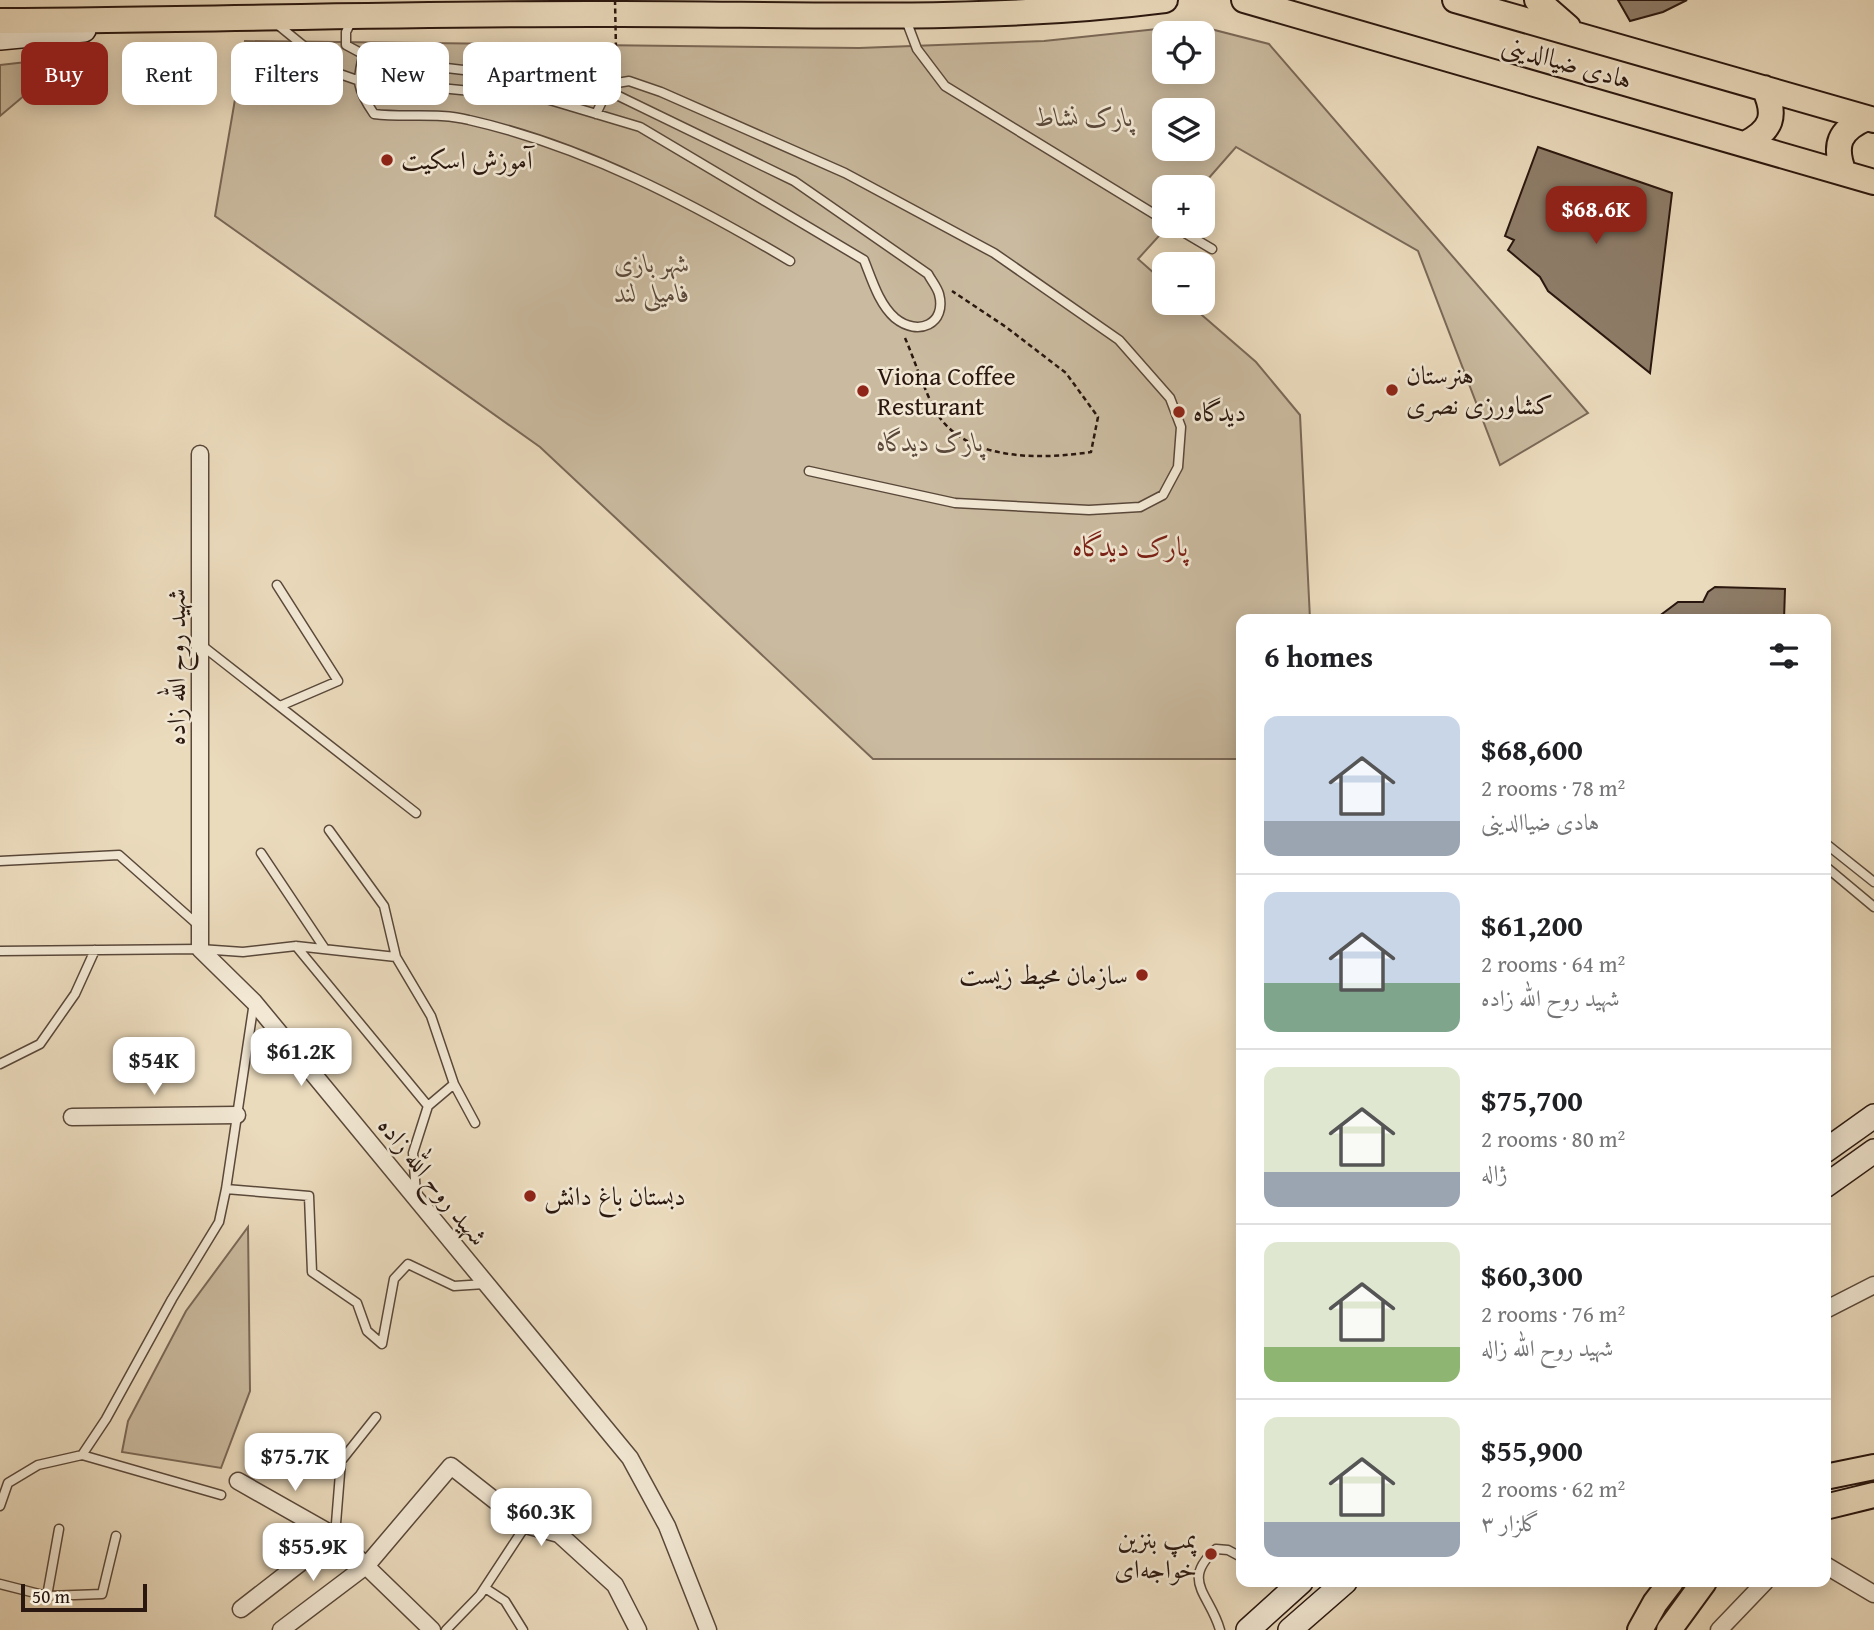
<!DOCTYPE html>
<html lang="en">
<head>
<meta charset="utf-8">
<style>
	body { margin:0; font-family:"Gentium Book Plus",Amiri,serif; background:#f2f2f2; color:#202124; height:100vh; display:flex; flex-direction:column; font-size:26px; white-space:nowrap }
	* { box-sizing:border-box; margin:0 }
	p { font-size:23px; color:#757577 }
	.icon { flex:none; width:38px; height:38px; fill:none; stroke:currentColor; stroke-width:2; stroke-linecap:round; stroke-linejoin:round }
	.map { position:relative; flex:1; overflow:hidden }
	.panel { position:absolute; left:1236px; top:614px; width:595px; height:973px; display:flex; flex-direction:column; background:#fff; border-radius:14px; box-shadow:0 4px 18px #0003 }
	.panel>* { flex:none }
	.guide { position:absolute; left:21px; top:42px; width:665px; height:63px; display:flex; gap:14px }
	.buttons { position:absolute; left:1152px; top:21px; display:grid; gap:14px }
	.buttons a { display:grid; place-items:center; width:63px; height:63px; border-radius:14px; background:#fff; box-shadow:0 4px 18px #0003; font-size:35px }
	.scale { position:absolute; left:21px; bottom:18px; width:126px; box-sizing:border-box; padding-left:7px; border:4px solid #2a170f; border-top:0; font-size:19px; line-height:24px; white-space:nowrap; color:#2a170f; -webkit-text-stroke:5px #f2e8d4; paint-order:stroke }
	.price { position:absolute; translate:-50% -60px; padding:0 16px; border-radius:14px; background:#fff; color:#222; font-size:23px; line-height:46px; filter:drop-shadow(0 2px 4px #0008) }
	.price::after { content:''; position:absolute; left:50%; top:42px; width:21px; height:16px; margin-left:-10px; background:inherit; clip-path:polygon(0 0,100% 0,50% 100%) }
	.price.current { background:#8f2418; color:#fff }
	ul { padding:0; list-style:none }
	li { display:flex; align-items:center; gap:21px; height:175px; padding:0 28px }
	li+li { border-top:2px solid #e0e0e0 }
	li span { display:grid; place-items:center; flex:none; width:196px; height:140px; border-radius:14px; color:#555 }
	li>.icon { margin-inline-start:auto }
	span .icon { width:84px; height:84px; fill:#fffc; stroke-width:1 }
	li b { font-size:30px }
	h2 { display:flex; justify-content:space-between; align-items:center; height:84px; padding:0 28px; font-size:30px }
	.tag { padding:0 24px; border-radius:14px; background:#fff; box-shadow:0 4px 18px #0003; font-size:24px; line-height:63px }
	.tag.current { background:#8f2418; color:#fff }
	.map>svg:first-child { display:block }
</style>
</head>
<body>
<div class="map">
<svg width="1874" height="1630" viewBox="0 0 1874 1630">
	<rect width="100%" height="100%" fill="#ebdbbd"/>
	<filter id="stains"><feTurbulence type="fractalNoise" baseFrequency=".00286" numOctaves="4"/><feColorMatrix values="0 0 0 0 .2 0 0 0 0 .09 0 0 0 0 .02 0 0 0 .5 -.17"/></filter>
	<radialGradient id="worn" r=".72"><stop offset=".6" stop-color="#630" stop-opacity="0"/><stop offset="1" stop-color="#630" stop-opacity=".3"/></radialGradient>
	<path fill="#caba9f" stroke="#7a6857" stroke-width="2" fill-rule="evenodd" d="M1195,25L1269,44L1588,413L1500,465L1418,251L1236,147L1201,187H1164V226H1168L1138,259L1164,282V303H1188L1256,362L1300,415L1310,619L1241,620V759H873L540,447L215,216L245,41L859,48L1044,41ZM1164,33H1202V72H1164ZM1164,110H1202V149H1164Z
		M70,57L0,116V65Z
		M248,1227L250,1391L221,1468L122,1452L128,1421L186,1311Z"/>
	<path fill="#8e7d69" stroke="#2a170f" stroke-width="2" d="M1618,0H1687L1663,12L1630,21Z
		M1538,147L1672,193L1650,373L1548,291L1540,277L1508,250L1514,240L1505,236Z
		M1715,587L1785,589L1784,620H1654L1678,602H1703L1708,592Z"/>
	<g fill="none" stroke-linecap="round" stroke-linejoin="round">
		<g stroke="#5a483a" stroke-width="11">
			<path id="service" d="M906,20L917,49L945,86L1164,220
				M278,25L337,73L357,80L543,98L640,127L864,260C872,280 879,304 895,318C918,337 947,324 939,294C937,287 931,280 928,274L794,181L598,86L421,65L359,52L346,45V32L352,20
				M364,53C356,82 357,89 374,114C406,118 438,112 469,120C584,146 690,202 790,261
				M596,114L607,91L617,83L629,81L661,92L845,173L994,253L1119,340L1170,398L1181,427L1178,467L1163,495L1140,507L1089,510L955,503L809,471
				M1173,226L1212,249
				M277,585L338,681L280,706
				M200,644L416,813
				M329,830L384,906L396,957L431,1016L454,1084L475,1123
				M1825,843L1874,882
				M261,853L325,949
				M0,861L119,855L198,925
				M1825,866L1874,907
				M296,946L428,1106
				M0,951L200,949L243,952L296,946L396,957
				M0,1064L40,1044L75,994L95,950
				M226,1189L309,1196L312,1272L357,1303L367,1331L382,1344L394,1279L408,1264L454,1286L485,1284
				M416,1193L413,1153L428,1106L454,1084
				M82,1455L221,1495
				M0,1506L8,1483L38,1465L82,1455L106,1419L172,1299L219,1222L226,1189L254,1002
				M335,1536L341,1461L376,1417
				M0,1584L47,1596L102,1594L116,1536
				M485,1588L505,1601L523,1630
				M47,1596L59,1529
				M446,1630L480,1595L526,1525
				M1220,1630C1210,1594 1180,1581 1216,1549L1228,1550L1241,1557"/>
		</g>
		<g stroke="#5a483a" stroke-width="19">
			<path id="minor" d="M200,454V949L254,1002L630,1458L667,1526L708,1630
				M72,1117L237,1115
				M1825,1310L1874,1285
				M238,1481L335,1536L432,1630
				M1825,1565L1874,1594
				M241,1609L335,1536
				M281,1630L367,1565L451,1466L526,1525L559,1534L615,1585L638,1630
				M1719,1630L1765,1582"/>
		</g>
		<g stroke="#2a170f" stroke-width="26">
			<path id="secondary" d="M0,38L84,30
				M1825,1151L1874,1116
				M1825,1186L1874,1151
				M1248,1630L1301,1582
				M1290,1630L1345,1582"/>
		</g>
		<g stroke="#2a170f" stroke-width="28">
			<path id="primary" d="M1244,0L1874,182
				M1455,0L1874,120
				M1537,0L1568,27
				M0,21C207,20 414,13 621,14C803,14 984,23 1165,0
				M1745,144C1772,130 1777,116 1764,88
				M1844,173C1833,145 1839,130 1867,118
				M1825,1477L1874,1467
				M1825,1507L1874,1495
				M1640,1630L1655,1603L1671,1582
				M1669,1630L1704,1582"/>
		</g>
		<path stroke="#2a170f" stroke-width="2.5" stroke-dasharray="5 3.5" stroke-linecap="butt" d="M604,74L616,50
			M905,338C914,358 928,402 940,418C973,462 1043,459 1091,452L1098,417L1066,373L1006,327L952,291"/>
		<use href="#service" stroke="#f2e8d4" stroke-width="8"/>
		<use href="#minor" stroke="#f2e8d4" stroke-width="16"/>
		<use href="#secondary" stroke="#f2e8d4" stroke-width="23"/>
		<use href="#primary" stroke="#ebdbbd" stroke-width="24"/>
		<path stroke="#2a170f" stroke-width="2.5" stroke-dasharray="5 3.5" stroke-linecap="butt" d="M615,0L616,50"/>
	</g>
	<g fill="#8f2418" stroke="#f2e8d4" stroke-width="2.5">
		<circle cx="387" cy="160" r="7"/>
		<circle cx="1392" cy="390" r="7"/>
		<circle cx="863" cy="391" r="7"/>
		<circle cx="1179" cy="412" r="7"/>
		<circle cx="1142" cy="975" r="7"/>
		<circle cx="530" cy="1196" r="7"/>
		<circle cx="1211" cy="1554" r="7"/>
	</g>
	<g text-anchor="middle" stroke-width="5" stroke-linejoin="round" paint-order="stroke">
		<g font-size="26" fill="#2a170f" stroke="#f2e8d4">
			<text transform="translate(1567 62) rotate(16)" y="9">هادی ضیاالدینی</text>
			<text transform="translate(176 667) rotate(-90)" y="9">شهید روح الله زاده</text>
			<text transform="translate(433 1181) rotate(51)" y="9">شهید روح الله زاده</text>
		</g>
		<g font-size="26" font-style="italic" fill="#5a483a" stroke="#f2e8d4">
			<text x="1084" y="126">پارک نشاط</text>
			<text x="652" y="272">شهر بازی<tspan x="652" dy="30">فامیلی لند</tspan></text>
			<text x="930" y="451">پارک دیدگاه</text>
		</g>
		<g font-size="26" fill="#2a170f" stroke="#f2e8d4" text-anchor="start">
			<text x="401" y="169">آموزش اسکیت</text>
			<text x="1406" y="384">هنرستان<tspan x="1406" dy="30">کشاورزی نصری</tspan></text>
			<text x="877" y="385">Viona Coffee<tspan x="877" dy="30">Resturant</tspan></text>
			<text x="1193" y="421">دیدگاه</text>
			<text x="1128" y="984" text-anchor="end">سازمان محیط زیست</text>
			<text x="544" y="1205">دبستان باغ دانش</text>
			<text x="1197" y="1548" text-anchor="end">پمپ بنزین<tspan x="1197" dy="30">خواجه‌ای</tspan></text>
		</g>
		<g font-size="28" fill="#7a1f14" stroke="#f2e8d4">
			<text x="1130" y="556">پارک دیدگاه</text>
		</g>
	</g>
	<rect width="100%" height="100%" filter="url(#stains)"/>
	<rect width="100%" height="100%" fill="url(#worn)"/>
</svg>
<div class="buttons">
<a><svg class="icon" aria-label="locate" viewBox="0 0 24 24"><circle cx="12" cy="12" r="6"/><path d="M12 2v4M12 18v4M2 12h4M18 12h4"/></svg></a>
<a><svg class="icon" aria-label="layers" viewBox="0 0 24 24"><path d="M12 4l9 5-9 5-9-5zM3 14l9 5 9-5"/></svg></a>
<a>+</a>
<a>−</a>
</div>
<div class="scale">50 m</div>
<b class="price current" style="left:1596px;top:246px">$68.6K</b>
<b class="price" style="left:301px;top:1088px">$61.2K</b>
<b class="price" style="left:154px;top:1097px">$54K</b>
<b class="price" style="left:295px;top:1493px">$75.7K</b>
<b class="price" style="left:541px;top:1548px">$60.3K</b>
<b class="price" style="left:313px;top:1583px">$55.9K</b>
<div class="guide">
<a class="tag current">Buy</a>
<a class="tag">Rent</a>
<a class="tag">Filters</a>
<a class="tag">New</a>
<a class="tag">Apartment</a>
</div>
<section class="panel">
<h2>6 homes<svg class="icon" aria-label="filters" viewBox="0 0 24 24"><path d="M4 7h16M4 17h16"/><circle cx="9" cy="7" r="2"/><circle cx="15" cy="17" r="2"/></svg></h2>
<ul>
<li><span style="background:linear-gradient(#c9d6e8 75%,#9aa5b1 0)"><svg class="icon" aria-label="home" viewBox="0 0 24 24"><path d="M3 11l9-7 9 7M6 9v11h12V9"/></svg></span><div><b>$68,600</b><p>2 rooms · 78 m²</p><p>هادی ضیاالدینی</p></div></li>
<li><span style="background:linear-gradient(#c9d6e8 65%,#7fa58c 0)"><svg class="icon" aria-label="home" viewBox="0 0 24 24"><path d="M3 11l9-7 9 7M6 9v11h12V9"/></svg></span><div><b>$61,200</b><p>2 rooms · 64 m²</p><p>شهید روح الله زاده</p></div></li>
<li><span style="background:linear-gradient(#dfe7d0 75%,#9aa5b1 0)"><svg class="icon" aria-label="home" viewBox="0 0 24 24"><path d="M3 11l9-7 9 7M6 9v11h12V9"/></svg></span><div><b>$75,700</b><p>2 rooms · 80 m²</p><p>ژاله</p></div></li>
<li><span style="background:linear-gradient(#dfe7d0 75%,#8fb573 0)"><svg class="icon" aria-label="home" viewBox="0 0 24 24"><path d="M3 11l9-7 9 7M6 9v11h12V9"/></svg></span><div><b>$60,300</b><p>2 rooms · 76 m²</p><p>شهید روح الله زاله</p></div></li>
<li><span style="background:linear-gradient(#dfe7d0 75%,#9aa5b1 0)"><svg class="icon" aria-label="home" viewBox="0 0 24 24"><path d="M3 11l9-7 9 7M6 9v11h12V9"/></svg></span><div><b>$55,900</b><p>2 rooms · 62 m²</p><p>گلزار ۳</p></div></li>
</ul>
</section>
</div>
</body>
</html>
